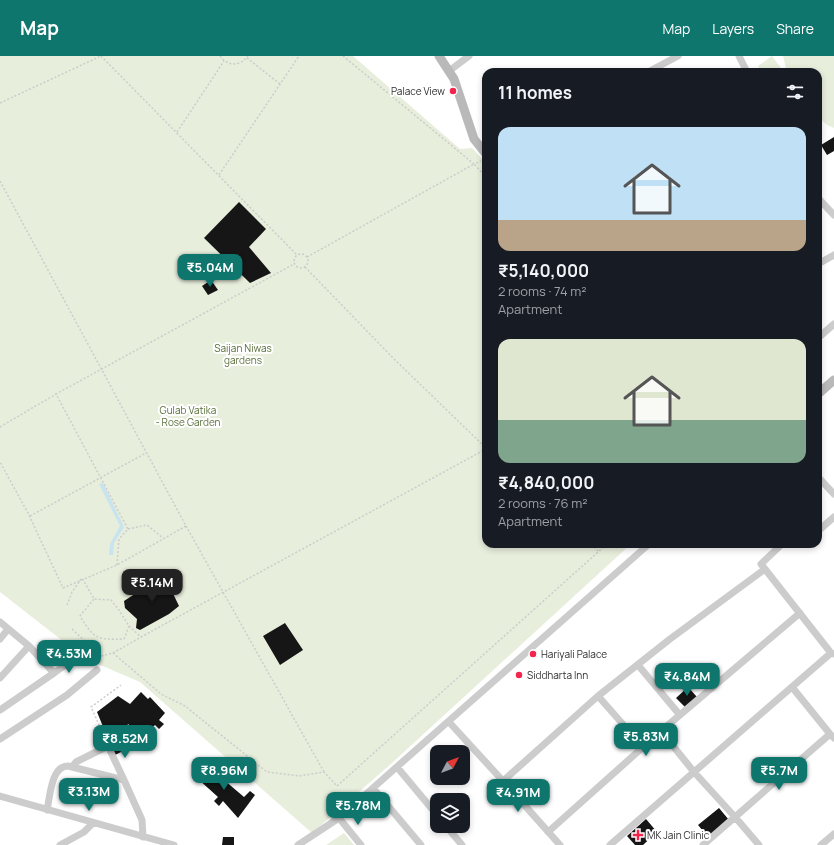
<!DOCTYPE html>
<html lang="en">
<head>
<meta charset="utf-8">
<style>
	body { margin:0; font-family:Manrope,sans-serif; background:#242831; color:#f1f3f6; height:100vh; display:flex; flex-direction:column; font-size:15px; white-space:nowrap }
	* { box-sizing:border-box; margin:0 }
	p { font-size:13px; color:#9ea1a6 }
	.icon { flex:none; width:22px; height:22px; fill:none; stroke:currentColor; stroke-width:2; stroke-linecap:round; stroke-linejoin:round }
	.map { position:relative; flex:1; overflow:hidden }
	.panel { position:absolute; left:482px; top:12px; width:340px; height:480px; display:flex; flex-direction:column; background:#171b24; border-radius:12px; box-shadow:0 2px 6px #0003 }
	.panel>* { flex:none }
	.needle { width:26px; rotate:49deg }
	.buttons { position:absolute; left:430px; top:689px; display:grid; gap:8px }
	.buttons a { display:grid; place-items:center; width:40px; height:40px; border-radius:8px; background:#171b24; box-shadow:0 2px 6px #0003; font-size:20px }
	.price { position:absolute; translate:-50% -34px; padding:0 9px; border-radius:8px; background:#0f766e; color:#fff; font-size:13px; line-height:26px; filter:drop-shadow(0 1px 2px #0008) }
	.price::after { content:''; position:absolute; left:50%; top:24px; width:12px; height:9px; margin-left:-6px; background:inherit; clip-path:polygon(0 0,100% 0,50% 100%) }
	.price.selected { background:#222; color:#fff }
	ul { padding:0; list-style:none }
	li { display:grid; align-content:center; gap:8px; height:212px; padding:0 16px }
	li span { display:grid; place-items:center; height:124px; border-radius:12px; color:#555 }
	li>.icon { margin-inline-start:auto }
	span .icon { width:72px; height:72px; fill:#fffc; stroke-width:1 }
	li b { font-size:17px }
	h2 { display:flex; justify-content:space-between; align-items:center; height:48px; padding:0 16px; font-size:17px }
	header { display:flex; align-items:center; gap:24px; box-sizing:border-box; height:56px; padding:0 20px; background:#0f766e; color:#fff }
	header strong { font-size:19px }
	nav { display:flex; gap:22px; margin-inline-start:auto; font-size:14px }
	.map>svg:first-child { display:block }
</style>
</head>
<body>
<header>
<strong>Map</strong>
<nav><a>Map</a><a>Layers</a><a>Share</a></nav>
</header>
<div class="map">
<svg width="834" height="789" viewBox="0 0 834 789">
	<rect width="100%" height="100%" fill="#fff"/>
	<path fill="#e8eedc" d="M0,0H353L460,93L472,92L486,107V488H631L392,707L312,777L140,626L98,608L82,600L0,536Z
		M772,0L784,16H762L758,10Z
		M783,0H834V72L827,69L818,61V16H787Z
		M344,777L354,789H326Z"/>
	<path fill="#c7e4ef" d="M103,427L124,471L114,487L113,499H109L110,488L120,470L99,428Z"/>
	<path fill="#161616" d="M834,81V95L827,99L821,89Z
		M818,120L822,128L818,130Z
		M239,146L266,173L249,191L271,217L250,227L204,182Z
		M211,224L218,234L208,239L202,230Z
		M156,521L166,523L179,550L169,558L140,574L136,572L137,563L125,552L124,545L144,532L147,525Z
		M285,567L303,594L280,609L263,580Z
		M688,631L697,641L685,651L676,642Z
		M141,636L148,643L150,641L165,657L159,664L164,668L159,673L155,669L151,673L153,675L146,683L128,668L121,684L125,694L115,699L109,684L112,680L106,678L97,656L118,640L130,648Z
		M206,706L211,710L210,712L244,741L250,735L255,739L238,762L223,745L219,750L214,745L218,741L198,723L200,721L196,717Z
		M719,752L729,764L708,781L698,769Z
		M646,763L657,776L643,789H635L627,780Z
		M223,781H234V789H222Z"/>
	<g fill="none" stroke-linecap="round" stroke-linejoin="round">
		<path stroke="#ccc" stroke-width="1.5" stroke-dasharray="2 2" stroke-linecap="butt" d="M101,0L297,199
			M220,0C227,10 240,11 248,0
			M343,0L474,108L481,105
			M247,2L280,28
			M0,47L101,0
			M177,76L224,5
			M219,119L299,0
			M0,125L186,470L117,509L63,532L28,457L0,406
			M294 205a7 7 0 1 1 14 0a7 7 0 1 1-14 0Z
			M307,201L474,108L486,121
			M305,211L393,302L486,392
			M0,371L56,338
			M30,460L146,397
			M186,470L324,716
			M128,473L147,469L163,482
			M591,488L599,496
			M117,509L119,483L128,473L56,338L294,208
			M67,549L72,536L82,522L94,543L111,544L119,554L129,570L124,583C97,584 94,583 80,560L94,543
			M129,570L141,581L486,393
			M72,573L101,600L113,597L161,638L185,650L267,716L299,720L324,716L337,730L607,488
			M113,597L141,581
			M106,684L91,651L121,629"/>
		<path stroke="#ccc" stroke-width="7" d="M739,0L747,16
			M449,15L469,0
			M648,16L678,0
			M818,142L834,159
			M818,208L834,199
			M818,282L834,268
			M818,421L834,438
			M818,475L834,461
			M782,488L761,508L831,597
			M0,566L29,590L54,617L0,654
			M0,583L8,573
			M638,609L679,658
			M54,617L74,603
			M0,622L29,590
			M792,631L830,678
			M598,640L670,583L765,513
			M449,666L503,725L598,640L643,691
			M661,675L800,557
			M0,683L67,639L97,614
			M72,711L76,706L108,690L124,724
			M397,711L437,759
			M503,725L560,789
			M373,732L421,789
			M0,740L174,789
			M47,754C50,741 51,710 68,710L124,724L142,764L143,781
			M339,762L361,789
			M446,770L462,789
			M548,776L661,675L694,716L735,761L703,789
			M60,789L84,776L93,767
			M298,789L339,762L649,488
			M610,789L831,597L834,598
			M759,789L735,761L830,678L834,682
			M821,789L834,778"/>
		<path stroke="#b9b9b9" stroke-width="9" d="M439,0L454,23L474,83L486,98
			M818,338L834,324"/>
	</g>
	<g fill="#f3254c" stroke="#fff" stroke-width="1.5">
		<circle cx="453" cy="35" r="4"/>
		<circle cx="533" cy="598" r="4"/>
		<circle cx="519" cy="619" r="4"/>
		<path d="M636 773h4v4h4v4h-4v4h-4v-4h-4v-4h4z"/>
	</g>
	<g text-anchor="middle" stroke-width="4" stroke-linejoin="round" paint-order="stroke">
		<g font-size="10" fill="#2f2f2f" stroke="#fff" text-anchor="start">
			<text x="445" y="39" text-anchor="end">Palace View</text>
			<text x="541" y="602">Hariyali Palace</text>
			<text x="527" y="623">Siddharta Inn</text>
			<text x="647" y="783">MK Jain Clinic</text>
		</g>
		<g font-size="10" fill="#586f39" stroke="#fff">
			<text x="243" y="296">Saijan Niwas<tspan x="243" dy="12">gardens</tspan></text>
			<text x="188" y="358">Gulab Vatika<tspan x="188" dy="12">- Rose Garden</tspan></text>
		</g>
	</g>
</svg>
<div class="buttons">
<a><svg class="needle" viewBox="-14 -14 28 28"><path d="M0-13l5 13h-10z" fill="#e53935"/><path d="M0 13l5-13h-10z" fill="#9ea1a6"/></svg></a>
<a><svg class="icon" aria-label="layers" viewBox="0 0 24 24"><path d="M12 4l9 5-9 5-9-5zM3 14l9 5 9-5"/></svg></a>
</div>
<b class="price" style="left:210px;top:232px">₹5.04M</b>
<b class="price selected" style="left:152px;top:547px">₹5.14M</b>
<b class="price" style="left:69px;top:618px">₹4.53M</b>
<b class="price" style="left:687px;top:641px">₹4.84M</b>
<b class="price" style="left:646px;top:701px">₹5.83M</b>
<b class="price" style="left:125px;top:703px">₹8.52M</b>
<b class="price" style="left:224px;top:735px">₹8.96M</b>
<b class="price" style="left:779px;top:735px">₹5.7M</b>
<b class="price" style="left:89px;top:756px">₹3.13M</b>
<b class="price" style="left:518px;top:757px">₹4.91M</b>
<b class="price" style="left:358px;top:770px">₹5.78M</b>
<section class="panel">
<h2>11 homes<svg class="icon" aria-label="filters" viewBox="0 0 24 24"><path d="M4 7h16M4 17h16"/><circle cx="9" cy="7" r="2"/><circle cx="15" cy="17" r="2"/></svg></h2>
<ul>
<li><span style="background:linear-gradient(#bfe0f5 75%,#b9a48a 0)"><svg class="icon" aria-label="home" viewBox="0 0 24 24"><path d="M3 11l9-7 9 7M6 9v11h12V9"/></svg></span><div><b>₹5,140,000</b><p>2 rooms · 74 m²</p><p>Apartment</p></div></li>
<li><span style="background:linear-gradient(#dfe7d0 65%,#7fa58c 0)"><svg class="icon" aria-label="home" viewBox="0 0 24 24"><path d="M3 11l9-7 9 7M6 9v11h12V9"/></svg></span><div><b>₹4,840,000</b><p>2 rooms · 76 m²</p><p>Apartment</p></div></li>
</ul>
</section>
</div>
</body>
</html>
